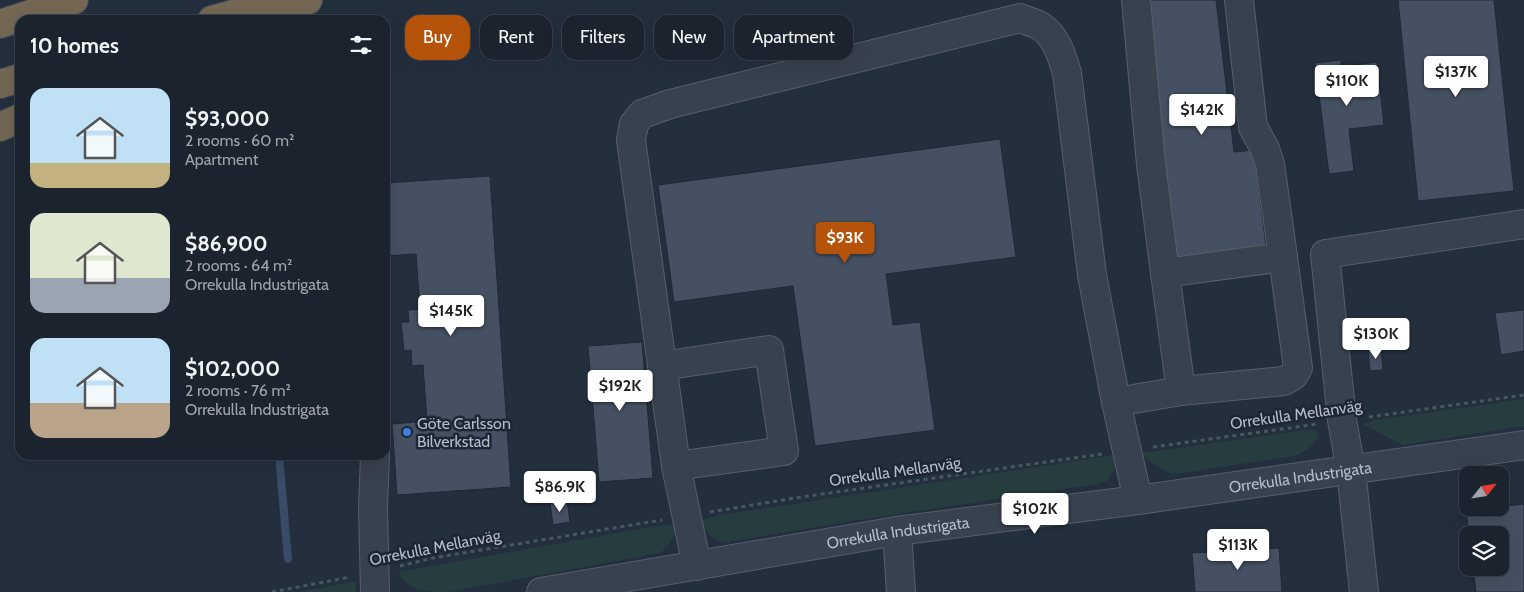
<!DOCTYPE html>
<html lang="en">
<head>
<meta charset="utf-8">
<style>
	body { margin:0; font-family:Cabin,sans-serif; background:#282f3a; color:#f1f3f6; height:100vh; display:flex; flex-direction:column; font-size:19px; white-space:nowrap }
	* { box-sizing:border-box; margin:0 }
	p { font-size:16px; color:#a0a4aa }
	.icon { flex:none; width:28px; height:28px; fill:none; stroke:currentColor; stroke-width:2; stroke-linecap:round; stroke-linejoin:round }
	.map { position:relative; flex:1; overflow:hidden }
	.side { position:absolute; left:15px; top:15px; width:375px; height:445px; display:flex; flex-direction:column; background:#1b232e; border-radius:15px; box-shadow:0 5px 20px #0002,0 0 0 1px #39404a }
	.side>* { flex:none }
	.hud { position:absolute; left:405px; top:15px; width:475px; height:45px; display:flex; gap:10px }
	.needle { width:32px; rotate:60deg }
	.tools { position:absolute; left:1459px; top:466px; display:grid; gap:10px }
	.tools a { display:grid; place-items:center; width:50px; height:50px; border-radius:10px; background:#1b232e; box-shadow:0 5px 20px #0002,0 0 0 1px #39404a; font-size:25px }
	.price { position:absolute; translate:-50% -42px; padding:0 11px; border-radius:5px; background:#fff; color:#222; font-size:16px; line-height:32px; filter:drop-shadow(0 1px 2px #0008) }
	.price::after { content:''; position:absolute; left:50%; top:30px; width:15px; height:11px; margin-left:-8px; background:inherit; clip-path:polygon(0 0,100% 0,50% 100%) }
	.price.on { background:#b45309; color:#fff }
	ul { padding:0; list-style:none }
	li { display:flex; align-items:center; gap:15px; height:125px; padding:0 15px }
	li span { display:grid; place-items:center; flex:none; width:140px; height:100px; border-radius:15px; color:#555 }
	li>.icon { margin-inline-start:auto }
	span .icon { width:60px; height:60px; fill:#fffc; stroke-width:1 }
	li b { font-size:21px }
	h2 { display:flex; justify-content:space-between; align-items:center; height:60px; padding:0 15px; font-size:21px }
	.chip { padding:0 18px; border-radius:15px; background:#1b232e; box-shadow:0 5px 20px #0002,0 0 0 1px #39404a; font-size:18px; line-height:45px }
	.chip.on { background:#b45309; color:#fff }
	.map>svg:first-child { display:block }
</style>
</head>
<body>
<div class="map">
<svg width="1524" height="592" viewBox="0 0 1524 592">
	<rect width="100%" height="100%" fill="#242f3e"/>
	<path fill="#263c3f" d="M1524,399V426L1403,445L1362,424L1376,420Z
		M1314,429L1319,437C1313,447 1304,452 1294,456L1176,474C1161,471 1152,464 1142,453Z
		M1109,456H1115L1114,469L1107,481L1098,484L852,521L728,542C713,542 706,534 702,520L720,515Z
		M676,524C676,537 670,545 660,553L449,592C427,592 408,592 398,572L656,526Z
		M356,581V592H299Z"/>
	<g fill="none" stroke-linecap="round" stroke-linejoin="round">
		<path stroke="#394c67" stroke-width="8" d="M279,455L288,559"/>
	</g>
	<path fill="#455162" stroke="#1f2835" d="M1149,0H1216L1234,152L1254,150L1266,247L1174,259Z
		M1398,0H1494L1514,191L1418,201Z
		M1341,60V67L1377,62L1384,125L1349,129L1354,171L1329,174L1315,63Z
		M1000,139L1016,257L886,274L893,325L920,322L935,430L815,446L793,286L674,302L658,185Z
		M490,176L511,487L397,495L392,424L427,421L423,365L412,366L411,350L404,351L401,322H409L408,310L420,309L416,254L385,256V183Z
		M1524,310V351L1501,355L1495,313Z
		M642,342L653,478L599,482L588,346Z
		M1381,349L1383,370L1370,371L1368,350Z
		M567,500L570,522L553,525L550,503Z
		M1524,504V592H1476L1473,568H1500V535H1469L1466,510Z
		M1279,548L1282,592H1195L1192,553Z"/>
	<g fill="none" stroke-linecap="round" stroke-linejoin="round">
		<g stroke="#565f6c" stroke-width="30">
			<g id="minor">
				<path d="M1136,0L1151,164L1165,273"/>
				<path d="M1239,0L1253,127L1265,149L1270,164L1283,257"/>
				<path d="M662,366L769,350L784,451L676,466"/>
				<path d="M1116,402L1181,391L1284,381L1293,376L1298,368L1283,257L1165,273L1181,391"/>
				<path d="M375,455L373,508L375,592"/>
				<path d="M897,531L901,592"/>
				<path d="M697,566L676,466L631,140L634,124L642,114L670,104L1020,18C1027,21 1036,23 1042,27C1057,38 1062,57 1067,73L1092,275L1116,402L1138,500"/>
				<path id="s1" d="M541,592L897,531L1138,500L1524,445"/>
				<path d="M1364,592L1351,470L1342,420L1325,254L1524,224"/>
			</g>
		</g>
		<g stroke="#434c59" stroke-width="30">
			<path id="highway" d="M269,16L308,0
				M212,20L284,0
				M0,24L74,0
				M0,84L20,78
				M0,127L20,118"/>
		</g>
		<path stroke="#44595c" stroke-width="3" stroke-dasharray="4 4" stroke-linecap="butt" d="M1369,417L1524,395
			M1153,447L1318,424
			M710,512L795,498L1102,454
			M400,566L433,558L662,520
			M272,592L350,577"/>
		<use href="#minor" stroke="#38414e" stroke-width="28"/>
		<use href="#highway" stroke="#746855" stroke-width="28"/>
	</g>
	<circle fill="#3f7fe0" stroke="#1d2633" stroke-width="2" cx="407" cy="432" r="5"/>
	<g text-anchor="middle" stroke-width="5" stroke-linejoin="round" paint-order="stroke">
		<g font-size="16" fill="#b4bcc9" stroke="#1d2633">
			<text transform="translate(1296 414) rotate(-8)" y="6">Orrekulla Mellanväg</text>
			<text transform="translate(895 471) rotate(-8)" y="6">Orrekulla Mellanväg</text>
			<text dy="6" stroke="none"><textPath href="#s1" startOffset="768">Orrekulla Industrigata</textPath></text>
			<text dy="6" stroke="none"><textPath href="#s1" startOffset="362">Orrekulla Industrigata</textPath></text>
			<text transform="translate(435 547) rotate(-11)" y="6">Orrekulla Mellanväg</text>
		</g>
		<g font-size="16" fill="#b4bcc9" stroke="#1d2633" text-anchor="start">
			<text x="417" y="429">Göte Carlsson<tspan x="417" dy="18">Bilverkstad</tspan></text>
		</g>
	</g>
</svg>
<div class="tools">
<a><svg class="needle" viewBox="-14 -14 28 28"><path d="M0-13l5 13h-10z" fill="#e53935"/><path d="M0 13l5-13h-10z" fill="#a0a4aa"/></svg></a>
<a><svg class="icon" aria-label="layers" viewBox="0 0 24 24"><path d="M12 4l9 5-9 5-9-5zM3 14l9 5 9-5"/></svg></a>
</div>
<b class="price" style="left:1456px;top:98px">$137K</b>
<b class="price" style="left:1347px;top:107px">$110K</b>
<b class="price" style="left:1202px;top:136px">$142K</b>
<b class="price on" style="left:845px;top:264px">$93K</b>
<b class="price" style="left:451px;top:337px">$145K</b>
<b class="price" style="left:1376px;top:360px">$130K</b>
<b class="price" style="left:620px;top:412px">$192K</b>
<b class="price" style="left:560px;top:513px">$86.9K</b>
<b class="price" style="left:1035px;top:535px">$102K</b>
<b class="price" style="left:1238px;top:571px">$113K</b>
<div class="hud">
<a class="chip on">Buy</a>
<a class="chip">Rent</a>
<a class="chip">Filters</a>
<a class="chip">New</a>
<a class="chip">Apartment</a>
</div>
<section class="side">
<h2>10 homes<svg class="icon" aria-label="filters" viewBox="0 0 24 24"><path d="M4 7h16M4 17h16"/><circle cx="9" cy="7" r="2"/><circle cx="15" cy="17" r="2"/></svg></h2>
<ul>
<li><span style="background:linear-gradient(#bfe0f5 75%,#c2b280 0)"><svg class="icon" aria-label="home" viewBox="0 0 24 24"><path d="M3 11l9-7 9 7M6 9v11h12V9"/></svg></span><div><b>$93,000</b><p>2 rooms · 60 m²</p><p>Apartment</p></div></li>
<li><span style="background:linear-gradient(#dfe7d0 65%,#9aa5b1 0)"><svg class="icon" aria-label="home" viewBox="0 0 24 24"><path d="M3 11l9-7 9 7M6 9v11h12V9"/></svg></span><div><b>$86,900</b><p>2 rooms · 64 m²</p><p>Orrekulla Industrigata</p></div></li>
<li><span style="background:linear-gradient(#bfe0f5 65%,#b9a48a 0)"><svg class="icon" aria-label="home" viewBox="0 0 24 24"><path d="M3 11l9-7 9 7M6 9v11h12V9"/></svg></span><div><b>$102,000</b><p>2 rooms · 76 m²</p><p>Orrekulla Industrigata</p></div></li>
</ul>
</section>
</div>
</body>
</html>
